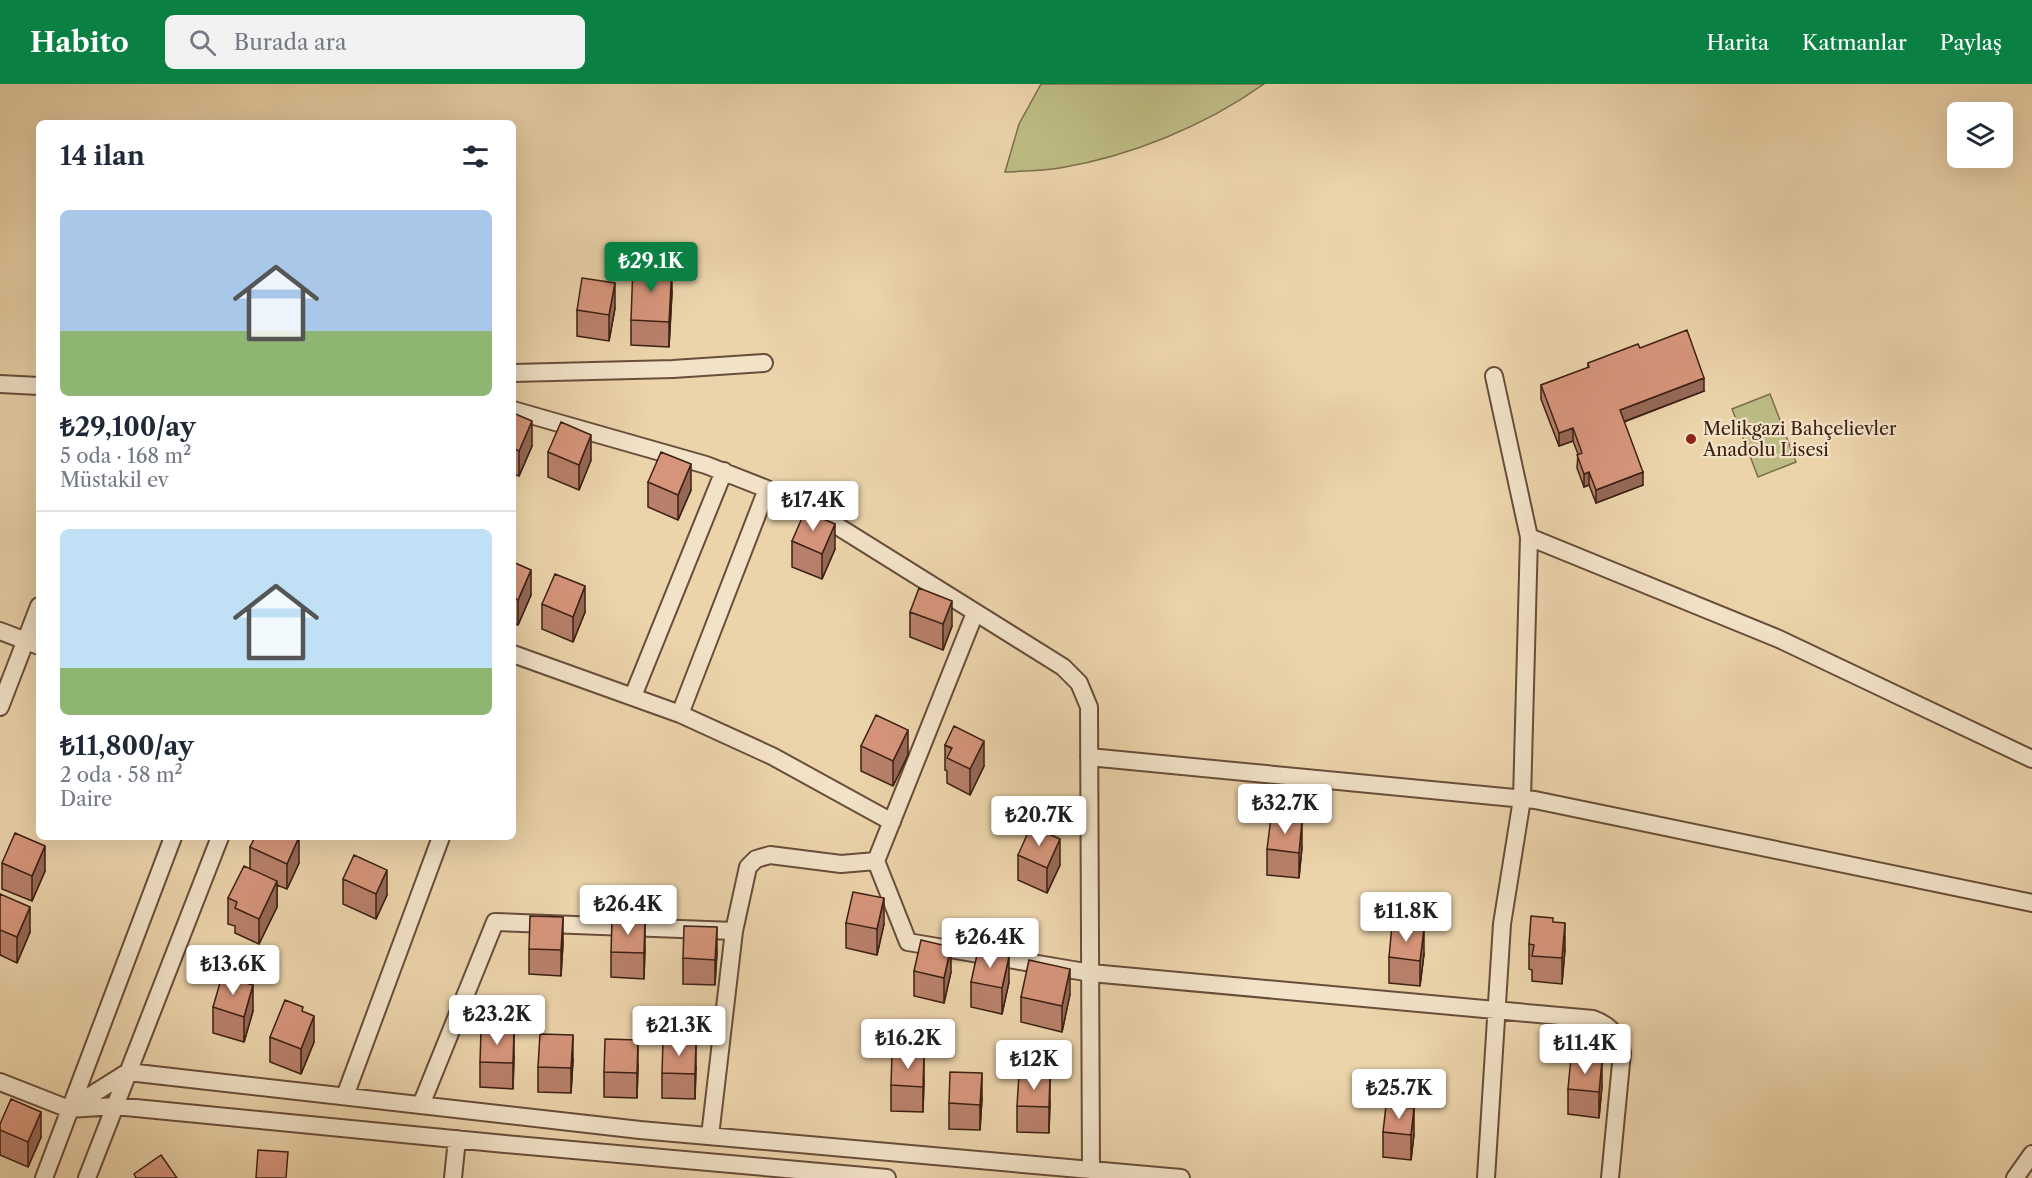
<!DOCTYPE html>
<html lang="tr">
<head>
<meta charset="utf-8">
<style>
	body { margin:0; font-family:"Libre Caslon Text",serif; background:#f2f2f3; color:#1f2937; height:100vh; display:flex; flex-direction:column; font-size:22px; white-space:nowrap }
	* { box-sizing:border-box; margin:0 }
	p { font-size:20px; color:#747a83 }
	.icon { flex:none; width:33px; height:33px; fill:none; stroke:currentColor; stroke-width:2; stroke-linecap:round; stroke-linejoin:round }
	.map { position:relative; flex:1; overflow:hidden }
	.sheet { position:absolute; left:36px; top:36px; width:480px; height:720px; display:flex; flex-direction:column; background:#fff; border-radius:9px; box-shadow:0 6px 24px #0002 }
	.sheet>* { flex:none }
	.controls { position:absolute; left:1947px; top:18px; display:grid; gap:12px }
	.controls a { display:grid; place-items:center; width:66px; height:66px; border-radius:9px; background:#fff; box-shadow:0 6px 24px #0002; font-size:30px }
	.price { position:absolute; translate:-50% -51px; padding:0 14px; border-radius:6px; background:#fff; color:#222; font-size:20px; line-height:39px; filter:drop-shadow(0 2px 3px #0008) }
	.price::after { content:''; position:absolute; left:50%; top:36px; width:18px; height:14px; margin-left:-9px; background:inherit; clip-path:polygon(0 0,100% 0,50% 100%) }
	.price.current { background:#0b8043; color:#fff }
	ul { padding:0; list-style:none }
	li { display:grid; align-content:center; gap:12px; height:318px; padding:0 24px }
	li+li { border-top:2px solid #e0e1e3 }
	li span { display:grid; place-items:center; height:186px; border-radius:9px; color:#555 }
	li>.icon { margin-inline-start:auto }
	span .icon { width:108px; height:108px; fill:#fffc; stroke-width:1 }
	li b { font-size:26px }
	h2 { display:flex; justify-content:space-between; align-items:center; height:72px; padding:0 24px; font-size:26px }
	header { display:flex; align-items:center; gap:36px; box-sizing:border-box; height:84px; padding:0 30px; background:#0b8043; color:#fff }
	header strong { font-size:28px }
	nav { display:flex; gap:33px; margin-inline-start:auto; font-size:21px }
	.search { width:420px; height:54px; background:#f2f2f3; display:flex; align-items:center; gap:15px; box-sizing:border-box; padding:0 21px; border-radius:9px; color:#747a83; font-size:22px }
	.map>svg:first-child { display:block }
</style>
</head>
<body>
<header>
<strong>Habito</strong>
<div class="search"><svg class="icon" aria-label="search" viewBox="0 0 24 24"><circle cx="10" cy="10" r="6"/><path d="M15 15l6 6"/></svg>Burada ara</div>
<nav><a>Harita</a><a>Katmanlar</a><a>Paylaş</a></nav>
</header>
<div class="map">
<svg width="2032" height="1094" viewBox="0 0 2032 1094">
	<rect width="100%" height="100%" fill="#ebd3aa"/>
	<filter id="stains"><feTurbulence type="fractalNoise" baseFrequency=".00333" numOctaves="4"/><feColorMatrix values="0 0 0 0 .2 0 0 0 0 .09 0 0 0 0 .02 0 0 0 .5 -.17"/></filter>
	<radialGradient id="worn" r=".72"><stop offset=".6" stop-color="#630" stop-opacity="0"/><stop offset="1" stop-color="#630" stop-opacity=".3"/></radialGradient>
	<path fill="#bdbb84" stroke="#7c6e4c" stroke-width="1.5" d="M1041,0H1264C1205,42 1131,72 1060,84C1042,87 1023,87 1005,88L1019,40Z
		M1770,310L1796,378L1758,393L1732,325Z"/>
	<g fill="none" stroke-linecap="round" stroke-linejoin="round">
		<g stroke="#684d39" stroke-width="20">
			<path id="street" d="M513,289L673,285L764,279
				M0,300L39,302
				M513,326L706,381L767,405L834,440L1063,583L1079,599L1089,623L1091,1086
				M1529,453L1779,555L2032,675
				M975,529L876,777L908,858L1091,889L1593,935C1610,941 1619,951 1622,969L1610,1094
				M0,547L39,562
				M513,570L680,630L772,672L892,738
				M633,612L724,387
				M0,623L39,522
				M680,630L767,405
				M1089,673L1535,716L2032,819
				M0,998L69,1025L115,1022L505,1060L887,1094
				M345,1012L441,753
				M421,1021L495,838L734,847
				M69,1025L128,988L640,1046L1181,1094
				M710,1052L734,847L748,783L756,775L770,771L841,780L876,777
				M44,1094L173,753
				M87,1094L220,753
				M453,1094L457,1055
				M1486,1094L1502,840L1522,715L1529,453L1494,292
				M2015,1094L2032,1070"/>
		</g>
		<use href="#street" stroke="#f2e2c8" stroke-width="16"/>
	</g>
	<path fill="#b8806a" stroke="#3c2013" stroke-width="1.5" d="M672,208L669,263L631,261V236Z
		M615,224L609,257L577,252V226Z
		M1640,264L1704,307L1624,338L1643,401L1596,419L1589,401L1584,403L1577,384L1578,370L1573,357L1559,362L1541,315V301L1588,284V279Z
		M513,329L532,362L519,392L513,390Z
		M548,368L591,376L579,406L548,393Z
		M648,398L691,406L678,436L648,423Z
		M792,457L835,465L822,495L792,483Z
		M513,478L531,511L518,541L513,539Z
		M542,520L585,528L573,558L542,545Z
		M910,528L952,542L943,566L910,553Z
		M945,661L984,682L970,711L947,699V687L945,686Z
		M861,662L908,671L893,702L861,687Z
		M250,763L299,779L287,805L277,801V823L259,860L235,849V842L228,840V814L250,785Z
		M1302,763L1299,794L1267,791V765Z
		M1018,771L1060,781L1047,809L1018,796Z
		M2,779L45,787L32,817L2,805Z
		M343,795L387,811L376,835L343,820Z
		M0,810L30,848L17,879L0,871Z
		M1553,838L1565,865L1562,900L1532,897V886L1529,885V860Z
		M846,839L884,840L877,871L846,864Z
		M563,859L561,892L529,890V865Z
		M645,862L644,895L611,893V868Z
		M717,868L715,901L683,900V874Z
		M1424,870L1420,902L1389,899V873Z
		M914,887L951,888L944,919L914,912Z
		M971,898H1009L1002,930L971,923Z
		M1070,910L1062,948L1021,938V913Z
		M213,923L253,927L244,958L213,949Z
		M270,953L314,958L301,990L270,978Z
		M514,972L513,1005L480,1003V978Z
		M573,976L571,1009L538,1008V983Z
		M638,981L637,1014L604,1013V988Z
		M696,983L695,1015L662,1014V989Z
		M924,996L923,1028L891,1027V1001Z
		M1602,1002L1599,1034L1568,1030V1005Z
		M982,1014L980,1046L949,1045V1019Z
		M1050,1017L1049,1049L1017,1048V1022Z
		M0,1040L41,1053L28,1083L0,1071Z
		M1383,1048L1414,1050L1411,1076L1383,1073Z"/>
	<path fill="#966856" stroke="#3c2013" stroke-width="1.5" d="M672,183V208L669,263V238Z
		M615,199V224L609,257V231Z
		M1704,294V307L1620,339V326Z
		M532,337V362L519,392V367Z
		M1573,344V357L1559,362V349Z
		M591,351V376L579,406V381Z
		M691,380V406L678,436V411Z
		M1589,388V401L1584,403V390Z
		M1643,388V401L1596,419V406Z
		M835,440V465L822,495V470Z
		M531,486V511L518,541V516Z
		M585,502V528L573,558V533Z
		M952,517V542L943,566V540Z
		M908,646V671L893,702V677Z
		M984,657V682L970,711V685Z
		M1302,737V763L1299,794V769Z
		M299,753V779L287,805V780Z
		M1060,755V781L1047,809V784Z
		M45,762V787L32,817V792Z
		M387,786V811L376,835V810Z
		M277,797V823L259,860V835Z
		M884,814V840L877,871V845Z
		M30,823V848L17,879V853Z
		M563,833V859L561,892V866Z
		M645,836V862L644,895V869Z
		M1565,839V865L1562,900V874Z
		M717,843V868L715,901V876Z
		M1424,845V870L1420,902V877Z
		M951,863V888L944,919V894Z
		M1009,873V898L1002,930V904Z
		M1070,885V910L1062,948V922Z
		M253,901V927L244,958V933Z
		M314,932V958L301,990V965Z
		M514,946V972L513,1005V979Z
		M573,951V976L571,1009V984Z
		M638,956V981L637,1014V989Z
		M696,957V983L695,1015V990Z
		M924,971V996L923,1028V1003Z
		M1602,977V1002L1599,1034V1008Z
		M982,989V1014L980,1046V1021Z
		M1050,992V1017L1049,1049V1023Z
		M1414,1024V1050L1411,1076V1051Z
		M41,1028V1053L28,1083V1058Z"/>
	<path fill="#d6957b" stroke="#3c2013" stroke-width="1.5" d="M633,181L672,183L669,238L631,236Z
		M582,194L615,199L609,231L577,226Z
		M1687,246L1704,294L1620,326L1643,388L1596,406L1589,388L1584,390L1577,371L1582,369L1573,344L1559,349L1541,301L1589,283L1588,279L1638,260L1640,264Z
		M513,329L532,337L519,367L513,364Z
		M561,338L591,351L579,381L548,368Z
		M661,368L691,380L678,411L648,398Z
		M805,427L835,440L822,470L792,457Z
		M513,478L531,486L518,516L513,514Z
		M555,490L585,502L573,533L542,520Z
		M919,504L952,517L943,540L910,528Z
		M876,631L908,646L893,677L861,662Z
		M954,642L984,657L970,685L947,674L952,664L945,661Z
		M1271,734L1302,737L1299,769L1267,765Z
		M1031,742L1060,755L1047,784L1018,771Z
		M15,749L45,762L32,792L2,779Z
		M255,753H299L287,780L250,763Z
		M354,771L387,786L376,810L343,795Z
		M244,782L277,797L259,835L235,824L237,818L228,814Z
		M853,808L884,814L877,845L846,839Z
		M0,810L30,823L17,853L0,846Z
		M530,832L563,833L561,866L529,865Z
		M1531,832L1553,834V838L1565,839L1562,874L1532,872L1534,861L1529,860Z
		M612,835L645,836L644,869L611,868Z
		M1392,841L1424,845L1420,877L1389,873Z
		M684,842L717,843L715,876L683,874Z
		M921,856L951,863L944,894L914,887Z
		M978,866L1009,873L1002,904L971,898Z
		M1029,876L1070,885L1062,922L1021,913Z
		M222,892L253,901L244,933L213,923Z
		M285,916L303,923L302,927L314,932L301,965L270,953Z
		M481,945L514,946L513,979L480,978Z
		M540,950L573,951L571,984L538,983Z
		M605,955L638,956L637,989L604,988Z
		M663,956L696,957L695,990L662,989Z
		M892,970L924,971L923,1003L891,1001Z
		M1571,973L1602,977L1599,1008L1568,1005Z
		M950,988L982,989L980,1021L949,1019Z
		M1019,990L1050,992L1049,1023L1017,1022Z
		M11,1015L41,1028L28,1058L0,1046V1040Z
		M1386,1022L1414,1024L1411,1051L1383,1048Z
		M258,1066L288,1068L286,1094H256Z
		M161,1071L177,1094H136L134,1090Z"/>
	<circle fill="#8f2418" stroke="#f2e2c8" stroke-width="2" cx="1691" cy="355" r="6"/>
	<g text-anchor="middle" stroke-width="4.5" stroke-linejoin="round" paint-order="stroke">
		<g font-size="18" fill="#3c2013" stroke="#f2e2c8" text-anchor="start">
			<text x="1703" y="351">Melikgazi Bahçelievler<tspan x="1703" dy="21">Anadolu Lisesi</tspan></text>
		</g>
	</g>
	<rect width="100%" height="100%" filter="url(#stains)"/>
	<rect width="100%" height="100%" fill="url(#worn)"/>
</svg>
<div class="controls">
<a><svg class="icon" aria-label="layers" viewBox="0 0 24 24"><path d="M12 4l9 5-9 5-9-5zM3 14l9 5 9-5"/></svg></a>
</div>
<b class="price current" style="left:651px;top:209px">₺29.1K</b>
<b class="price" style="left:813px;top:448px">₺17.4K</b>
<b class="price" style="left:1285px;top:751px">₺32.7K</b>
<b class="price" style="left:1039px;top:763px">₺20.7K</b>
<b class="price" style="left:628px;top:852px">₺26.4K</b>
<b class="price" style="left:1406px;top:859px">₺11.8K</b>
<b class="price" style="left:990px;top:885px">₺26.4K</b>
<b class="price" style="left:233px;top:912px">₺13.6K</b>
<b class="price" style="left:497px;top:962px">₺23.2K</b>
<b class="price" style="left:679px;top:973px">₺21.3K</b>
<b class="price" style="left:908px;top:986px">₺16.2K</b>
<b class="price" style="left:1585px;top:991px">₺11.4K</b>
<b class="price" style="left:1034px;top:1007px">₺12K</b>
<b class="price" style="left:1399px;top:1036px">₺25.7K</b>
<section class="sheet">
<h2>14 ilan<svg class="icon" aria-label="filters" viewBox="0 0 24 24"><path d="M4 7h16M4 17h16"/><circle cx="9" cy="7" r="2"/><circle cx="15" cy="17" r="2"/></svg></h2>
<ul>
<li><span style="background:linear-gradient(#a9c7e8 65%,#8fb573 0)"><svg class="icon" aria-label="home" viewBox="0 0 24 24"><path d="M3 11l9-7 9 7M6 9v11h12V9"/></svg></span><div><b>₺29,100/ay</b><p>5 oda · 168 m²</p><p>Müstakil ev</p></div></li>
<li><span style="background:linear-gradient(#bfe0f5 75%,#8fb573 0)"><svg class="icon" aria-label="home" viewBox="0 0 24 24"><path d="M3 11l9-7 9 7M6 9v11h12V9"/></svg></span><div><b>₺11,800/ay</b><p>2 oda · 58 m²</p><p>Daire</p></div></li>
</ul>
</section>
</div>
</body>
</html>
